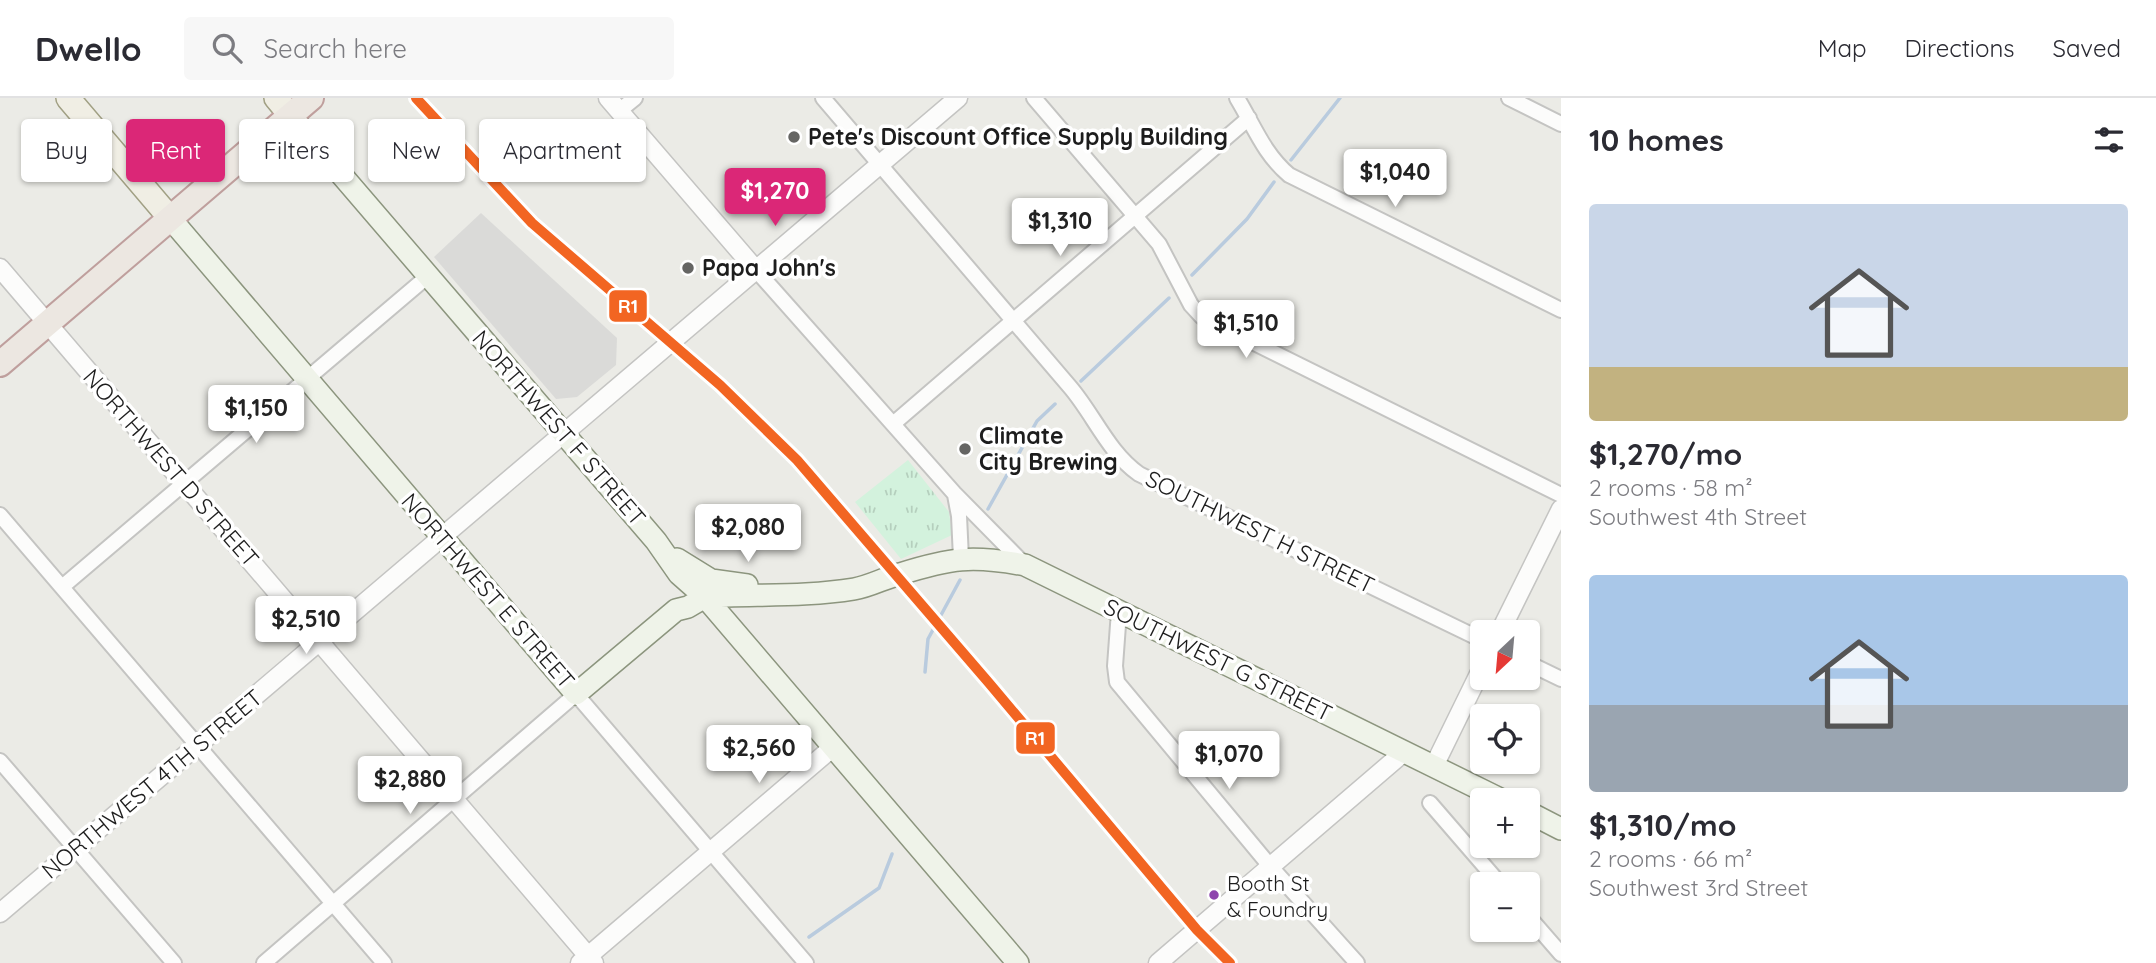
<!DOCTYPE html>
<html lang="en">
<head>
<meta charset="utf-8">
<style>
	body { margin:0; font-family:Quicksand,sans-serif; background:#f7f7f7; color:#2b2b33; height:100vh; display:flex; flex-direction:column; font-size:26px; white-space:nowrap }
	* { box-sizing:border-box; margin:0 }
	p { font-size:23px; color:#7c7c81 }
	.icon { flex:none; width:38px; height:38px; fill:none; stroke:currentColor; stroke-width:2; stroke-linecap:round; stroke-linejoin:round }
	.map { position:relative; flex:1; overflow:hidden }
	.panel { display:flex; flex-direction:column; background:#fff; width:595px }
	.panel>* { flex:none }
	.banner { position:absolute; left:21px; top:21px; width:665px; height:63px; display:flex; gap:14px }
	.needle { width:46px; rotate:206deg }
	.buttons { position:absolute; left:1470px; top:522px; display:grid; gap:14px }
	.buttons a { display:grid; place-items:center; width:70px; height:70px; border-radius:7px; background:#fff; box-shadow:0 2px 5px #0004; font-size:35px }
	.price { position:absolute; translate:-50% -60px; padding:0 16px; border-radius:7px; background:#fff; color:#222; font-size:23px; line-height:46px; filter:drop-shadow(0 2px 4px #0008) }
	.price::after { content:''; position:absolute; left:50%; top:42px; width:21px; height:16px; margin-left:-10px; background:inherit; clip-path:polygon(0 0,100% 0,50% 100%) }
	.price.selected { background:#db2777; color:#fff }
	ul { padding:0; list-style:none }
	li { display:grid; align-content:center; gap:14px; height:371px; padding:0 28px }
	li span { display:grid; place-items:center; height:217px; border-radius:7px; color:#555 }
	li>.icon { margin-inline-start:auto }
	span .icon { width:126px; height:126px; fill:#fffc; stroke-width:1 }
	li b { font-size:30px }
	h2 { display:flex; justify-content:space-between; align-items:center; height:84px; padding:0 28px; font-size:30px }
	.chip { padding:0 24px; border-radius:7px; background:#fff; box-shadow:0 2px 5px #0004; font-size:24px; line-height:63px }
	.chip.selected { background:#db2777; color:#fff }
	header { display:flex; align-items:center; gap:42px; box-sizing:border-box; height:98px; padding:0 35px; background:#fff; border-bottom:2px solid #e1e1e2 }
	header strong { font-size:33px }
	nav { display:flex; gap:38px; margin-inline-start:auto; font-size:24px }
	.search { width:490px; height:63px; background:#f7f7f7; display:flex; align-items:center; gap:18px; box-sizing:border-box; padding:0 24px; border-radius:7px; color:#7c7c81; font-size:26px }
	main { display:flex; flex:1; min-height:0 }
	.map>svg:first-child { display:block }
</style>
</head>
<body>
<header>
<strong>Dwello</strong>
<div class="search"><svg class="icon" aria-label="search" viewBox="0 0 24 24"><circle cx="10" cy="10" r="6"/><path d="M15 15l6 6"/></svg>Search here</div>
<nav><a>Map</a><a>Directions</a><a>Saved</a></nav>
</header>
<main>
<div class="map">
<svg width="1561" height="865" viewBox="0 0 1561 865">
	<defs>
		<pattern id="park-tufts" width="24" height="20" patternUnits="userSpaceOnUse" patternTransform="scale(1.75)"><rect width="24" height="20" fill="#d3f2dd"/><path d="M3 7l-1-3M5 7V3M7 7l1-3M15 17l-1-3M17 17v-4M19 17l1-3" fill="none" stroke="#b5cfbd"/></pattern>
	</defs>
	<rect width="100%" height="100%" fill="#ebebe6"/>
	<path fill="url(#park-tufts)" d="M908,362L949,414L952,437L901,461L855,404Z"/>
	<path fill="#dadad8" d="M481,115L617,240L616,267L577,299L556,301L434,159Z"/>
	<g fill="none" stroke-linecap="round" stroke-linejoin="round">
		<path stroke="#b9cbde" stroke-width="3.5" d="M1291,62L1340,0
			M1192,177L1247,121L1274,84
			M1081,283L1169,200
			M988,411L1037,323L1055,306
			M925,574L928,541L960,482
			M809,839L879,790L892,756"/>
		<g stroke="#c4c4c2" stroke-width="18">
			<path id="minor" d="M823,0C905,96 987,192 1070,289C1094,317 1108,354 1139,376L1482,542
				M1034,0L1159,146L1191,207L1202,219L1561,397
				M1237,0C1254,28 1264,56 1289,77L1561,212
				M1509,0L1561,26
				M619,13L635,0
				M756,172L954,395L1024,466
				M893,326L1249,20
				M955,397L959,418L961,460
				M0,417L384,865
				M62,489L428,178
				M1119,513L1115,568L1117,584L1270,768L1357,865
				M1528,565L1561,581
				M0,663L174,865
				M1430,705L1500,786
				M1528,818L1561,856
				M264,865L576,596L806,865"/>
		</g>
		<g stroke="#c4c4c2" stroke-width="21">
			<path id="tertiary" d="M608,0L756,172
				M0,170L594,865
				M1500,534L1561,411
				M1434,668L1482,570
				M0,815L958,0
				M580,865L832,650
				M1158,865L1404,654"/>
		</g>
		<g stroke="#8c957e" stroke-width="24">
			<path id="secondary" d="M291,18L656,443L679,476L705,499L1018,865
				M170,120L576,596L676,512L688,509L705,499C754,496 805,499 854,491C871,488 884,480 900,476C951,460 972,457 1025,467L1502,702
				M677,461L711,482L747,487
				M1528,714L1561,731"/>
		</g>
		<g stroke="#a1a084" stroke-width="26">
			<path id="primary" d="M68,0L170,120
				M276,0L291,18"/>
		</g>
		<g stroke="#bf9f9d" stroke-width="28">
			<path id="trunk" d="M0,266L311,0"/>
		</g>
		<use href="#minor" stroke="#fcfcfb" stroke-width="14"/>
		<use href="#tertiary" stroke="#fcfcfb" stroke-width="18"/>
		<use href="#secondary" stroke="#eff3e9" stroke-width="21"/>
		<use href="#primary" stroke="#f0eee4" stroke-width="23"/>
		<use href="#trunk" stroke="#ece7e1" stroke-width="24"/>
		<g stroke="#fff" stroke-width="16">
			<path id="rail-1" d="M416,0L532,125L720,287L797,362L989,585L1197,832L1230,865"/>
		</g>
		<use href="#rail-1" stroke="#f26522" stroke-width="10"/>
	</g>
	<g fill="#656563" stroke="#fff" stroke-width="2.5">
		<circle cx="794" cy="39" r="7"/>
		<circle cx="688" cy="170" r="7"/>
		<circle cx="965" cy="351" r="7"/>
	</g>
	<circle fill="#8e44ad" stroke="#fff" stroke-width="2.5" cx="1214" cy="797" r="6"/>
	<g text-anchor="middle" stroke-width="7" stroke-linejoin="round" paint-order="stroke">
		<g font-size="21" fill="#1d1d1d" stroke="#fff" text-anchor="start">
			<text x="1227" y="793">Booth St<tspan x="1227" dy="26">&amp; Foundry</tspan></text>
		</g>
		<g font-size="23" font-weight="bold" fill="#1d1d1d" stroke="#fff" text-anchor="start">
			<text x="808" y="47">Pete's Discount Office Supply Building</text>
			<text x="702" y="178">Papa John's</text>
			<text x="979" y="346">Climate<tspan x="979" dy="26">City Brewing</tspan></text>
		</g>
		<g font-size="23" fill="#1d1d1d" stroke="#fff">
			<text transform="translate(559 330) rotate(49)" y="8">NORTHWEST F STREET</text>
			<text transform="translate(171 370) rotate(49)" y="8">NORTHWEST D STREET</text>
			<text transform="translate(1260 434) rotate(26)" y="8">SOUTHWEST H STREET</text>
			<text transform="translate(488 493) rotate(49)" y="8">NORTHWEST E STREET</text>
			<text transform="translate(1218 562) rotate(26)" y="8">SOUTHWEST G STREET</text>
			<text transform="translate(152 686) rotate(-40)" y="8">NORTHWEST 4TH STREET</text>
		</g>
	</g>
	<g stroke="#fff" stroke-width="2.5">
		<rect x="608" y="191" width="40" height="34" rx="7" fill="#f26522"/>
		<rect x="1015" y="623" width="41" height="34" rx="7" fill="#f26522"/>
	</g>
	<g font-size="19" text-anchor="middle" font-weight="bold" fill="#fff">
		<text x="628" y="215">R1</text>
		<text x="1035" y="647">R1</text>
	</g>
</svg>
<div class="buttons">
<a><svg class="needle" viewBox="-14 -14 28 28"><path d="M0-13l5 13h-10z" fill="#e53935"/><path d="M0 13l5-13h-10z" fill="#7c7c81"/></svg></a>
<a><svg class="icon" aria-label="locate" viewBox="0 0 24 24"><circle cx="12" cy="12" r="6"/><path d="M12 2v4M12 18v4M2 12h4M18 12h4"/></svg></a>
<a>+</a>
<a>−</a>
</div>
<b class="price" style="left:1395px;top:111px">$1,040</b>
<b class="price selected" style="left:775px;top:130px">$1,270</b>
<b class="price" style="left:1060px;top:160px">$1,310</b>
<b class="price" style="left:1246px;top:262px">$1,510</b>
<b class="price" style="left:256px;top:347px">$1,150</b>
<b class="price" style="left:748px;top:466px">$2,080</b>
<b class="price" style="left:306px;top:558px">$2,510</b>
<b class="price" style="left:759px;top:687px">$2,560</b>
<b class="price" style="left:1229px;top:693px">$1,070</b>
<b class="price" style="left:410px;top:718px">$2,880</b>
<div class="banner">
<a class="chip">Buy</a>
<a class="chip selected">Rent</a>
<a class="chip">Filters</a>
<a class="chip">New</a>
<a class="chip">Apartment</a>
</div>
</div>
<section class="panel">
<h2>10 homes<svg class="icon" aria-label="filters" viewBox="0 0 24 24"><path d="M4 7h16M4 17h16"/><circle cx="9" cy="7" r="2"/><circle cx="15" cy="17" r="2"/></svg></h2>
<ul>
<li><span style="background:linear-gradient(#c9d6e8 75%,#c2b280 0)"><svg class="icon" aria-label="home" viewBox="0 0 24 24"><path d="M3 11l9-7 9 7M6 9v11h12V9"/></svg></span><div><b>$1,270/mo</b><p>2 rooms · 58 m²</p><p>Southwest 4th Street</p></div></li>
<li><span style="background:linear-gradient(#a9c7e8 60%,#9aa5b1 0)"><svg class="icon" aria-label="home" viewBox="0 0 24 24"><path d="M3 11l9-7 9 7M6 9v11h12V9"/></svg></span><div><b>$1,310/mo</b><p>2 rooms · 66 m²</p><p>Southwest 3rd Street</p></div></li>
</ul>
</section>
</main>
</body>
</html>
